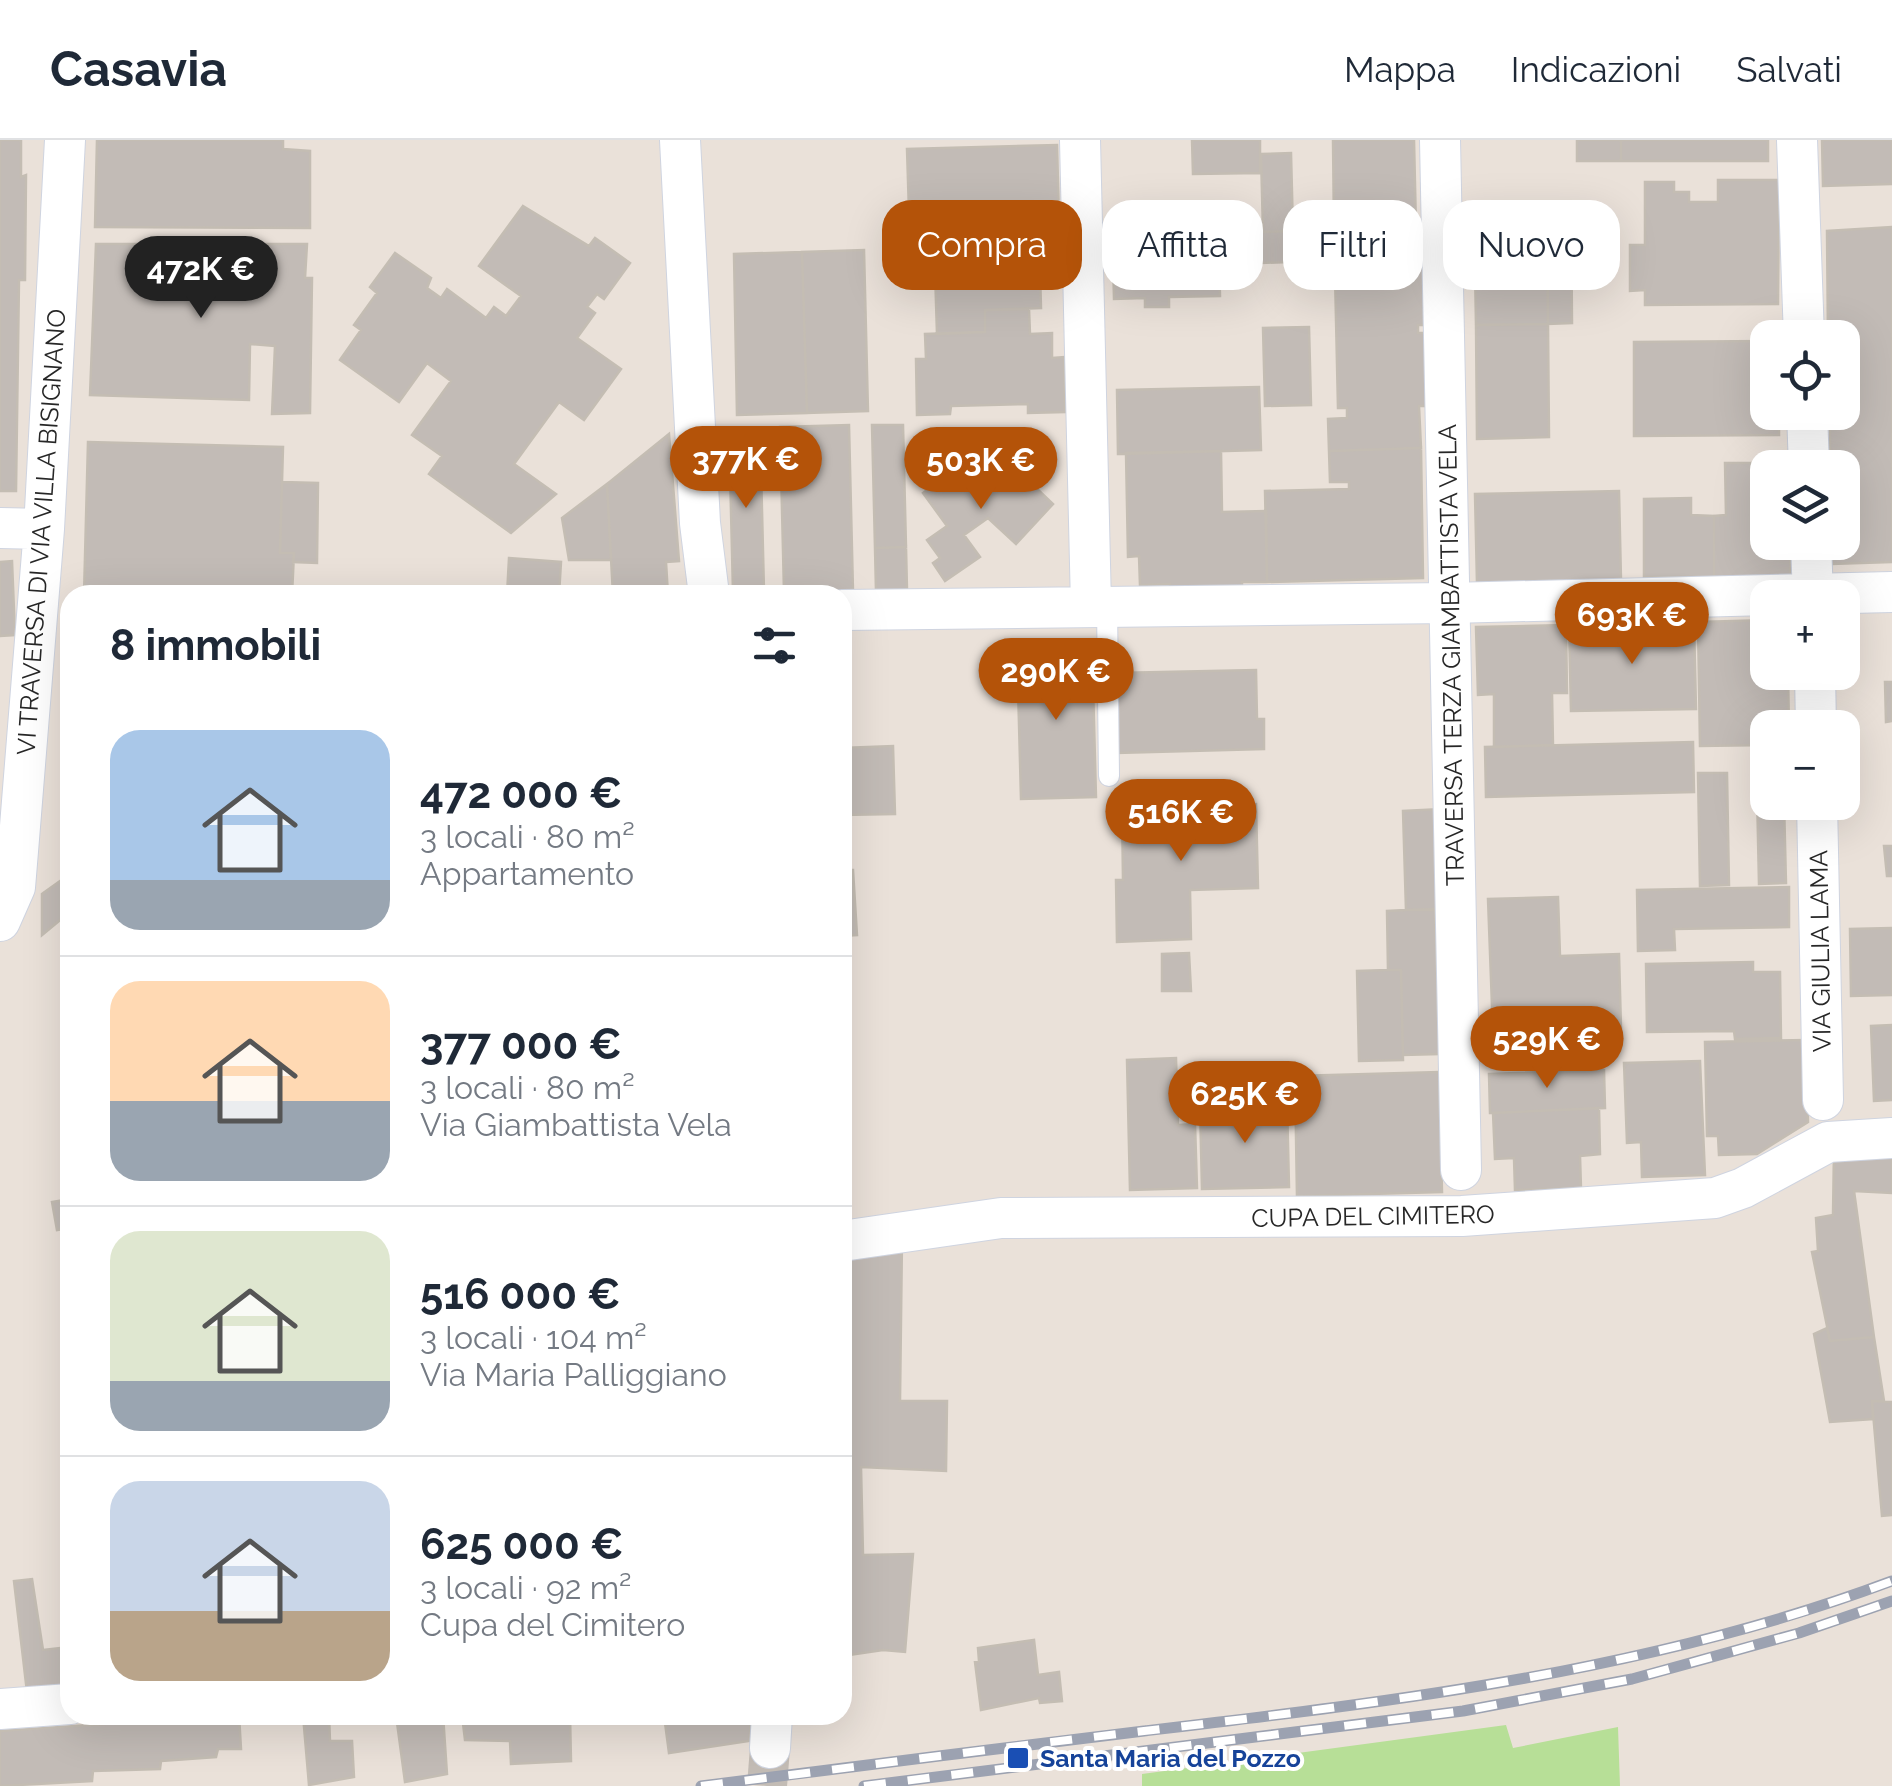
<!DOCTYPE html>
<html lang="it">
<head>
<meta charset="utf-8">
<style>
	body { margin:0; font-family:Raleway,sans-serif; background:#f6f6f7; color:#1f2937; height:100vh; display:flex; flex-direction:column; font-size:38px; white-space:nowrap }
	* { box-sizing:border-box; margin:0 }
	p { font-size:32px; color:#747a83 }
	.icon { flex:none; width:55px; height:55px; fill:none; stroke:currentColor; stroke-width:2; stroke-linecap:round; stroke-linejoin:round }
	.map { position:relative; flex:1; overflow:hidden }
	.details { position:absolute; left:60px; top:445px; width:792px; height:1140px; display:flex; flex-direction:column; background:#fff; border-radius:30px; box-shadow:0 10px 40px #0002 }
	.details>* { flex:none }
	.top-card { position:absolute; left:882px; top:60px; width:858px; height:90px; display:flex; gap:20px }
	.controls { position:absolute; left:1750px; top:180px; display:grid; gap:20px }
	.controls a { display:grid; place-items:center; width:110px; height:110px; border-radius:20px; background:#fff; box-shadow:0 10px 40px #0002; font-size:50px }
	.price { position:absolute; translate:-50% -85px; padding:0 22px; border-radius:35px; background:#b45309; color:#fff; font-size:32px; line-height:65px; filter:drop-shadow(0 2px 5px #0008) }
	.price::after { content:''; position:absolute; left:50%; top:60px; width:30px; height:22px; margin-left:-15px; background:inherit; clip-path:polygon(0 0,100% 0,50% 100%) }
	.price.active { background:#222; color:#fff }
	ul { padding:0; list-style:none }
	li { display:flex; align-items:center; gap:30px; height:250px; padding:0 50px }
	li+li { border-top:2px solid #e0e1e3 }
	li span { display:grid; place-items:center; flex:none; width:280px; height:200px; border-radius:30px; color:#555 }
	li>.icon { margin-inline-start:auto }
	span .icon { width:120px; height:120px; fill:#fffc; stroke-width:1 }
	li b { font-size:42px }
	h2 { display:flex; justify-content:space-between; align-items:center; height:120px; padding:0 50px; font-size:42px }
	.chip { padding:0 35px; border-radius:30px; background:#fff; box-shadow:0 10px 40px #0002; font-size:35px; line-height:90px }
	.chip.active { background:#b45309; color:#fff }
	header { display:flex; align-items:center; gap:60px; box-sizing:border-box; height:140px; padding:0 50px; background:#fff; border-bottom:2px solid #e0e1e3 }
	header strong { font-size:48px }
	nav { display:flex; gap:55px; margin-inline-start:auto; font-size:35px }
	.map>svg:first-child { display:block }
</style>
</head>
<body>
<header>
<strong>Casavia</strong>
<nav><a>Mappa</a><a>Indicazioni</a><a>Salvati</a></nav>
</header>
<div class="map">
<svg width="1892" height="1646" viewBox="0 0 1892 1646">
	<rect width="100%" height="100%" fill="#eae1d9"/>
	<path fill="#b7df97" d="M1506,1585L1513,1608L1618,1587L1620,1646H1142V1634Z"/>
	<path fill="#c2bbb6" stroke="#c4bdb3" stroke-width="2.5" d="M0,0H21V37L26,35L25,140H19L16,351H0Z
		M97,0H283V9L310,11V88L95,87Z
		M1192,0H1260V33L1193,34Z
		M1333,0H1414L1416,88L1334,90Z
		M1577,0H1621V21H1577Z
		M1621,0H1768V21H1621Z
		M1822,0H1892V44L1823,46Z
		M1057,5L1059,79L1045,95L989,97L978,90V70L909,72L907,9Z
		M1291,13L1293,91L1263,92L1261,14Z
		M1718,40H1779L1778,164L1645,165V150L1630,151V105H1645V42H1674V52H1689V62H1718Z
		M523,66L589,106L595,98L630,123L604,159L597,154L587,167L595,173L577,198L621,229L584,280L559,262L514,324L556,354L511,393L429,334L442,316L412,295L451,241L427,223L399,262L340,220L361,190L354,185L377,153L370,147L395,113L431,138L427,148L441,158L447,149L486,178L494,167L506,176L521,156L479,126Z
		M1167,66V74L1218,73L1220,156L1169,157V167H1145V158L1114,159L1112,76L1143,75V67Z
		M1571,68L1572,183L1548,184L1547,69Z
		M1547,69L1548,184L1476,185L1474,70Z
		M1892,87V422L1832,424L1831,402H1842V328H1830V272H1842V198H1828L1827,91Z
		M1416,88V109L1424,108L1426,185H1418V193H1425L1427,266H1419L1421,308L1329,311L1328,279L1347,278V268H1338L1334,90Z
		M1313,90L1314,121L1262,123L1261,92Z
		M1039,96L1041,168L985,170V192L937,194L934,99Z
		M96,104H307L305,138H312L310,273L272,274L275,206L250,204L249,260L90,255Z
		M864,110L868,271L807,273L802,112Z
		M802,112L807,273L737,275L734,114Z
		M1029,169L1030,194L1052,193V218L1064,217L1065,272L1028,273V264L951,266L950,274L917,275L916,219H926L925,194L985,192V170Z
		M1548,184L1549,297L1477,299L1476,185Z
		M1309,187L1311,265L1265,266L1263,188Z
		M1768,201V272H1779V295L1634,296V202Z
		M1259,247L1261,310L1118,314L1117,250Z
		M849,285L853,451L784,452L780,287Z
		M872,285H903L906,407L875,408Z
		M760,290L764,451L733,452L729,291Z
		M669,294L679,421L666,422L668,455H613L607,344Z
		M88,302L283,307L280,413H294L292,455H84Z
		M1421,308L1423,438L1267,442L1265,351L1349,349V342H1330L1329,311Z
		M1221,311L1222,372L1266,371L1267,442H1242V453L1170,455V444L1140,445L1139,416L1128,417L1126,313Z
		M967,321L985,346L1008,321L1053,364L1016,404L988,378L964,395L980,417L945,441L933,423L940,418L927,400L947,386L923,353Z
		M1725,323H1790V328H1768V402H1790V437H1714V376L1726,375Z
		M282,342L318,343L317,423L293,422L294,413H280Z
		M607,344L611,420H569L562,378Z
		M1619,351L1621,440L1477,443L1475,354Z
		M1691,358V375L1714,376V437H1644V359Z
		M906,407L907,450L876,451L875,408Z
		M509,418L561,422L559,455H507Z
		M12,421L15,495L0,496V422Z
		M1768,480V532H1788L1789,588H1768V605L1700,606L1698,482Z
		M1694,483L1696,569L1571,571L1569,485Z
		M1566,485L1567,553H1552L1553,605L1494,607V554L1478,555L1476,487Z
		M1092,507L1096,657L1021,659L1017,509Z
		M1256,530L1257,579H1264V609L1117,613L1115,533Z
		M1885,542H1892V581L1886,582Z
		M1693,602L1694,652L1486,657L1485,607Z
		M893,606L895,674L842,675V608Z
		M1698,633H1727L1729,745L1700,746Z
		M1768,651V662H1784L1786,743L1759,744L1757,652Z
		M1256,664L1258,748L1190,750L1191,799L1117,802L1116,740H1123L1122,667Z
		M1441,669L1443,769L1406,770L1403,671Z
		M1884,706H1892V736H1887Z
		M842,730H853L857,795L842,796Z
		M70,734V772L42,795V754Z
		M1789,747V787L1674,789L1675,810L1638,811L1637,750Z
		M1558,757L1560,816L1619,814L1621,888L1493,893L1488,759Z
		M1406,770H1435L1439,914L1403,915L1401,830H1388L1387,771Z
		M1892,788V855L1851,856L1850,789Z
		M1189,813L1191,851H1162V814Z
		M1753,822V832H1780L1781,898L1735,899L1734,891L1647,892L1646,824Z
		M1388,830H1401L1403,920L1359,921L1357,831Z
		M1892,885V960L1874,961L1871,886Z
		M1806,900L1808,982L1757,1014L1719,1015L1718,996H1707L1705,902Z
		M1176,918L1178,985L1195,984L1197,1048L1130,1050L1127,920Z
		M1700,921L1705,1035L1642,1037L1641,1002L1627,1003L1624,923Z
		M1604,930L1605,968L1490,973L1489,934Z
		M1439,932L1442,1052L1297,1056L1295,936Z
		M1287,962L1289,1047L1202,1049L1200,965Z
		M1599,968L1600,1014L1580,1016L1581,1048L1515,1050L1514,1018L1495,1019L1493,973Z
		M1834,1010H1892V1053L1854,1051L1874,1197L1830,1201L1812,1112L1818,1111L1816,1078L1833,1075Z
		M70,1059V1088L57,1090L52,1062Z
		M902,1099L900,1261H947L946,1331L861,1327L863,1415L913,1414L905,1512L883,1510L842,1516V1113Z
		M1827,1188L1830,1201L1874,1197L1884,1261H1872L1873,1279L1830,1282L1814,1194Z
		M1872,1261L1892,1262V1375L1882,1376Z
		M32,1439L43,1510L70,1507V1546L27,1552L14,1441Z
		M1034,1500L1038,1535L1059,1532L1062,1561L1040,1563L1039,1558L981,1570L975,1522L979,1521L978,1508Z
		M239,1575L241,1609H218L216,1617L161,1621L160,1629L93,1631L92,1641L0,1646V1591Z
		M303,1575H329L330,1601H352L354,1637L309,1645Z
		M396,1575H443L447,1634L405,1642Z
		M462,1575H570L571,1621L511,1624L510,1601L465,1600Z
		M664,1575H752L749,1601L669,1613Z"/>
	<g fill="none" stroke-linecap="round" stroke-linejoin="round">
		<path stroke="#c3bcb5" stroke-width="40" stroke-dasharray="40 20" stroke-linecap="butt" d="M767,1646L770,1608"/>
		<g stroke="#cfd4e0" stroke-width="22">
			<path id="service" d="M1107,465L1109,636"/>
		</g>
		<g stroke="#cfd4e0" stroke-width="42">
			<path id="minor" d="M680,0L700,383L709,455
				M1080,0L1091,466
				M1440,0L1461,1030
				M1797,0L1804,198
				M1807,272L1809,328
				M0,388L44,389
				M1811,402L1813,458
				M842,470L1450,463L1892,452
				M1815,532L1816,588
				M1817,662L1823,960
				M0,781L15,747L18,711L44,389L65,0
				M842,1101L1001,1078L1462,1076L1715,1058L1743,1048L1828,1002L1892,998
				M0,1569L70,1564
				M770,1608L772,1575"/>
		</g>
		<use href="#service" stroke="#fff" stroke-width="20"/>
		<use href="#minor" stroke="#fff" stroke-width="40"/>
		<g stroke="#9ca2b1" stroke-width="11">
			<path id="rail" d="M701,1646C849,1628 996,1608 1144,1591C1397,1561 1652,1531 1892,1441
				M864,1646L1463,1571L1632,1539L1799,1493L1892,1461"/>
		</g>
		<use href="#rail" stroke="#fff" stroke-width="8" stroke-dasharray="22" stroke-linecap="butt"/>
	</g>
	<rect fill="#1a4fb4" stroke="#fff" stroke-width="4" x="1006" y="1606" width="24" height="24" rx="5"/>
	<g text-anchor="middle" stroke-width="8" stroke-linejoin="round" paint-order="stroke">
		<g font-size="25" fill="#272727" stroke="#fff">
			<text transform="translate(41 392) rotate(-86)" y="9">VI TRAVERSA DI VIA VILLA BISIGNANO</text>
			<text transform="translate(1451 515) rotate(-91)" y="9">TRAVERSA TERZA GIAMBATTISTA VELA</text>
			<text transform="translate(1820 811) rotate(-91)" y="9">VIA GIULIA LAMA</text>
			<text transform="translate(1373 1076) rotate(-1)" y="9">CUPA DEL CIMITERO</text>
		</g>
		<g font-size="25" font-weight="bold" fill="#164399" stroke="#fff" text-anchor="start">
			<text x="1040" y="1627">Santa Maria del Pozzo</text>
		</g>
	</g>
</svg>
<div class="controls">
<a><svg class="icon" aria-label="locate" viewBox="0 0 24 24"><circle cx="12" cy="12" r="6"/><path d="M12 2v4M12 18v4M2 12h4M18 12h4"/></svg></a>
<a><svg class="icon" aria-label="layers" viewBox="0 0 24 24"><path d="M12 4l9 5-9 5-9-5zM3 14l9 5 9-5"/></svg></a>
<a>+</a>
<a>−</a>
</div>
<b class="price active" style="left:201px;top:181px">472K €</b>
<b class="price" style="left:746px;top:371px">377K €</b>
<b class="price" style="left:981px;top:372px">503K €</b>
<b class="price" style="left:1632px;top:527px">693K €</b>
<b class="price" style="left:1056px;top:583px">290K €</b>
<b class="price" style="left:1181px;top:724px">516K €</b>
<b class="price" style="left:1547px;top:951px">529K €</b>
<b class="price" style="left:1245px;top:1006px">625K €</b>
<div class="top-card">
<a class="chip active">Compra</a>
<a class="chip">Affitta</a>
<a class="chip">Filtri</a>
<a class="chip">Nuovo</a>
</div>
<section class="details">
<h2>8 immobili<svg class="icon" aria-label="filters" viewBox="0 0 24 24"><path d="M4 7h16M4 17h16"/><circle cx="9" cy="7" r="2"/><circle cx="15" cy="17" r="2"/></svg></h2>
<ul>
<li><span style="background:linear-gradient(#a9c7e8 75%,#9aa5b1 0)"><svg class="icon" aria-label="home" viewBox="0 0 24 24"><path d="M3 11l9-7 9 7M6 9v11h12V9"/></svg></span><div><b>472 000 €</b><p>3 locali · 80 m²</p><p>Appartamento</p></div></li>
<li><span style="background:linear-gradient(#ffd9b3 60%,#9aa5b1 0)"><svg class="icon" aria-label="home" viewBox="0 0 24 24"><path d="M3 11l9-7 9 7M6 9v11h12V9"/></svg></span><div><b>377 000 €</b><p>3 locali · 80 m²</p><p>Via Giambattista Vela</p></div></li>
<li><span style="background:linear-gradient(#dfe7d0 75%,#9aa5b1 0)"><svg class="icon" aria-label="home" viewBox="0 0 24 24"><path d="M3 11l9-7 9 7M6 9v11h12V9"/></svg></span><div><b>516 000 €</b><p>3 locali · 104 m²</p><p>Via Maria Palliggiano</p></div></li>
<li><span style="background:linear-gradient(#c9d6e8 65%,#b9a48a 0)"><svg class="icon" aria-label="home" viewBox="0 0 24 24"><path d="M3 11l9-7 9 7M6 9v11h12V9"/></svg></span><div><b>625 000 €</b><p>3 locali · 92 m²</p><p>Cupa del Cimitero</p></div></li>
</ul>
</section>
</div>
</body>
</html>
